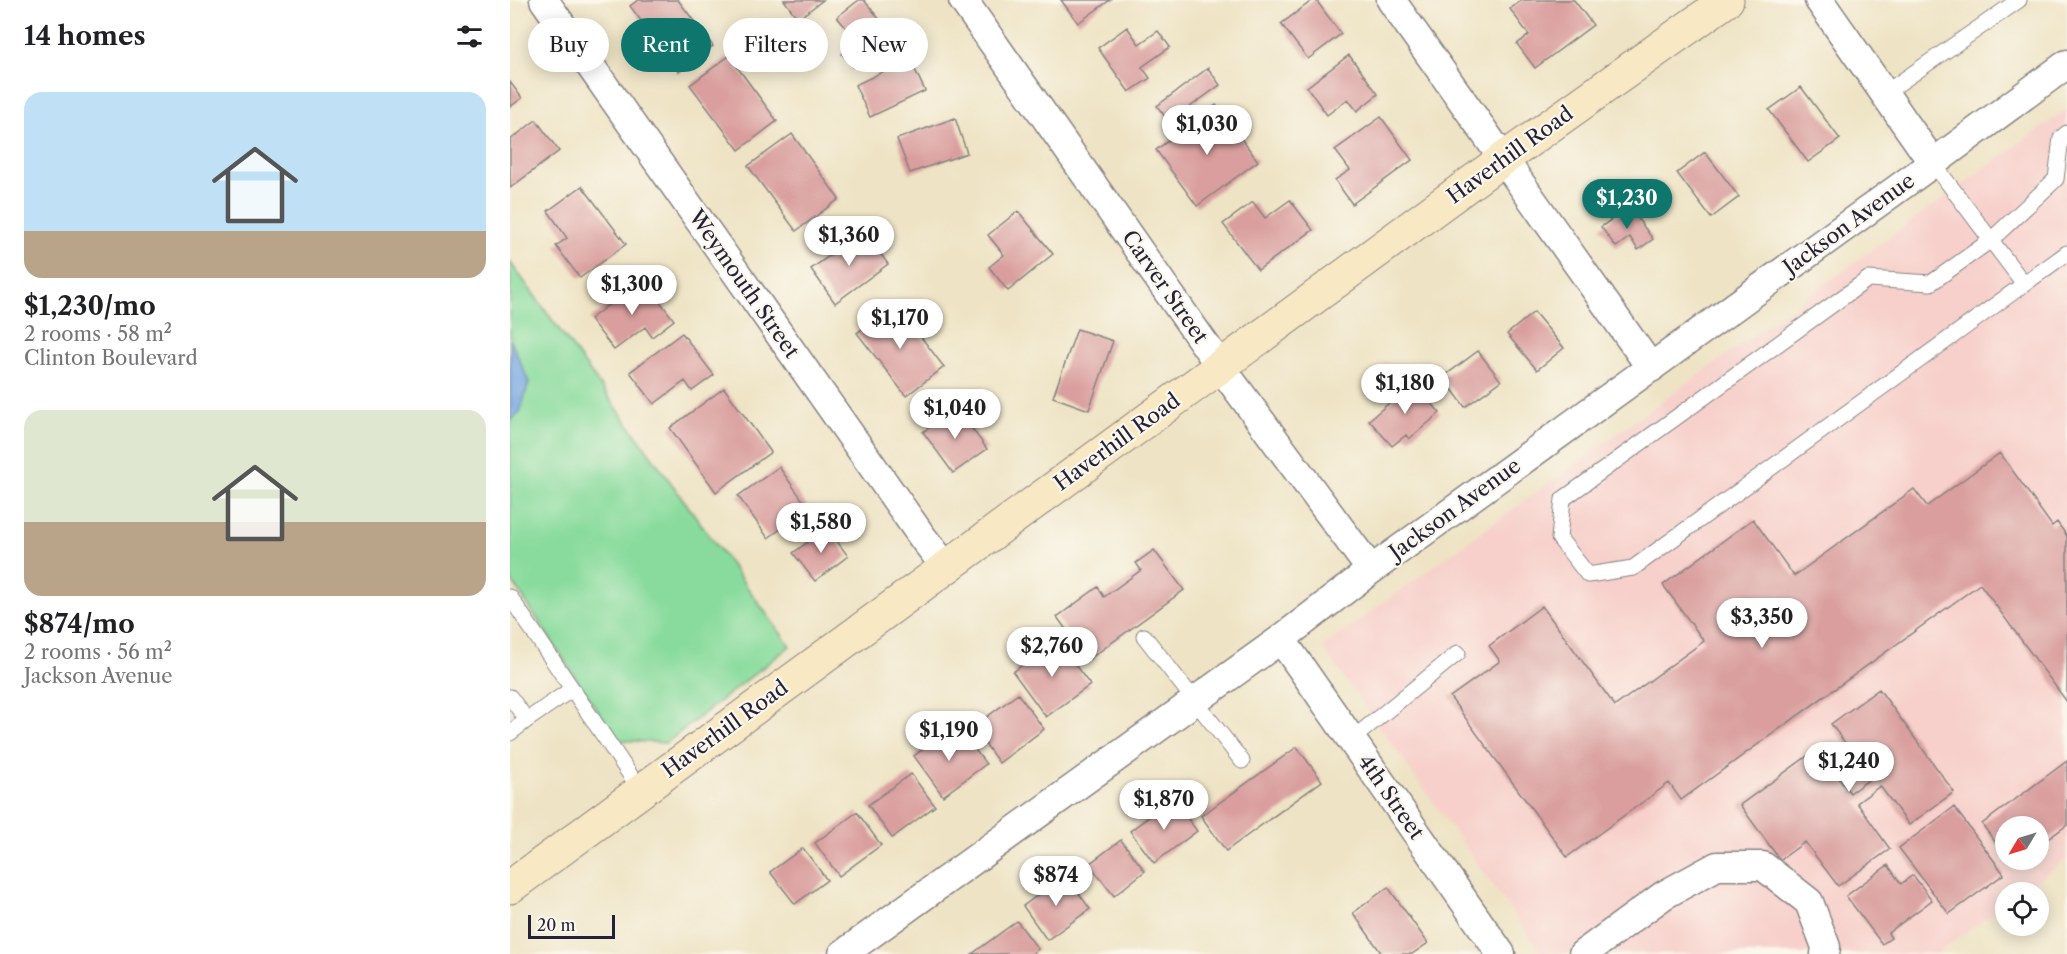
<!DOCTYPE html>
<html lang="en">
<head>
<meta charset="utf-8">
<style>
	body { margin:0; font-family:"Libre Caslon Text",serif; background:#f2f2f2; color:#202124; height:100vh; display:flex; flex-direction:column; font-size:22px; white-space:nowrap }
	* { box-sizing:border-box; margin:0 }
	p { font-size:20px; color:#757577 }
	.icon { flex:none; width:33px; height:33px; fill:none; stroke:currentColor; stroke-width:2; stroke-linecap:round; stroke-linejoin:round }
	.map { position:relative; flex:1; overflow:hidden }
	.sheet { display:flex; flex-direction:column; background:#fff; width:510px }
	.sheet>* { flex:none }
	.hud { position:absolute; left:18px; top:18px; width:570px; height:54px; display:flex; gap:12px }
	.needle { width:39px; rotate:232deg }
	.tools { position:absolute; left:1485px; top:816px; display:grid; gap:12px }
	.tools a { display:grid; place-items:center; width:54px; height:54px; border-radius:50%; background:#fff; box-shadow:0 3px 15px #0003; font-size:30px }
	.scale { position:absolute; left:18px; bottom:15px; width:87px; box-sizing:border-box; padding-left:6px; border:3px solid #22223b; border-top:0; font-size:16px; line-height:21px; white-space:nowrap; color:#22223b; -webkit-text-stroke:4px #fbf7ec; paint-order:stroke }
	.price { position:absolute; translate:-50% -51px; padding:0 14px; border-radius:21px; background:#fff; color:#222; font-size:20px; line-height:39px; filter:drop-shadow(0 2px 3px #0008) }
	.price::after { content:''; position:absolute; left:50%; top:36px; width:18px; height:14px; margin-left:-9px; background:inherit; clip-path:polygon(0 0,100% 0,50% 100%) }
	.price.current { background:#0f766e; color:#fff }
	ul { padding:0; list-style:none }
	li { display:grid; align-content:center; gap:12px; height:318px; padding:0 24px }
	li span { display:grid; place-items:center; height:186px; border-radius:18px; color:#555 }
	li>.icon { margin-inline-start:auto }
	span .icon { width:108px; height:108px; fill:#fffc; stroke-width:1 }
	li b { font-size:26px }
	h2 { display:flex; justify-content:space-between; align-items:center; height:72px; padding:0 24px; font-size:26px }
	.pill { padding:0 21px; border-radius:27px; background:#fff; box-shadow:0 3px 15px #0003; font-size:21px; line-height:54px }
	.pill.current { background:#0f766e; color:#fff }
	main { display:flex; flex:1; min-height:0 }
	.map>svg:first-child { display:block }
</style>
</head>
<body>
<main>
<section class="sheet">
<h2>14 homes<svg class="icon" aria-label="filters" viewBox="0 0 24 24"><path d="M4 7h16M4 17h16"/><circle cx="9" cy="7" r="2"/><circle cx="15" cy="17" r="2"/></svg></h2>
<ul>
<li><span style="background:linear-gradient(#bfe0f5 75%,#b9a48a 0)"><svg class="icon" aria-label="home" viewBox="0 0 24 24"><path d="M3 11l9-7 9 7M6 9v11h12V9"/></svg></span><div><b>$1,230/mo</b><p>2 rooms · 58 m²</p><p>Clinton Boulevard</p></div></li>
<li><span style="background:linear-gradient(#dfe7d0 60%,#b9a48a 0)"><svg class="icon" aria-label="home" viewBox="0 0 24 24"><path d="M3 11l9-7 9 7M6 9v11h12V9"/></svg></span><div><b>$874/mo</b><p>2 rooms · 56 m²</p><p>Jackson Avenue</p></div></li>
</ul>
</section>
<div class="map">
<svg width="1557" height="954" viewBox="0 0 1557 954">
	<rect width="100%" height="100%" fill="#fbf7ec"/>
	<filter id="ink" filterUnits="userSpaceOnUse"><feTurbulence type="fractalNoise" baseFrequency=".0167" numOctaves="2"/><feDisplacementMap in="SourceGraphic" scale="12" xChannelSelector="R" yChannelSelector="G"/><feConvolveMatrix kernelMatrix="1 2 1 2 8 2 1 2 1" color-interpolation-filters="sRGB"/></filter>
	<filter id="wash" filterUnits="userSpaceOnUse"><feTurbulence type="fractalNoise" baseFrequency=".008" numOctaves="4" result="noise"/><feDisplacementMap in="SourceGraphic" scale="24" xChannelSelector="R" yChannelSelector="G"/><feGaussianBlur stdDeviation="1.35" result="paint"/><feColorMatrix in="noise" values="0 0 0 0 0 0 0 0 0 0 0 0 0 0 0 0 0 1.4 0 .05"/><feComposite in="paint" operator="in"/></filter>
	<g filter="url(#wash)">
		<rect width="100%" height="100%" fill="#eee3c4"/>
		<path fill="#f7d0cb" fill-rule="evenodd" d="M1557,109V859L1511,892H1496L1495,904L1426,954H1032L812,647ZM1496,826H1528V860H1496Z"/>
		<path fill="#88db9c" stroke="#557e6c" stroke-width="1.5" d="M0,262L280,646L156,743L107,740L0,578Z"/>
		<path fill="#75a5e0" stroke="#4c648e" stroke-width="1.5" d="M0,339L19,382L10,412L0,420Z"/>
		<g id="blocks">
			<path fill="#d99e9d" d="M128,0H168L203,46L169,72L120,6Z
				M274,0H313L288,19Z
				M349,0H354L382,35L343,67L332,54L347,41L327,17Z
				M551,0H600L568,23Z
				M803,0H806L831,34L798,59L771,24Z
				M1012,0H1064L1083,25L1025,68L1007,44L1019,35L1000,9Z
				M617,27L629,44L648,31L660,47L632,67L640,78L619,92L588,48Z
				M839,55L868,94L847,111L838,99L817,115L797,87Z
				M219,56L267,121L229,150L180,85Z
				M400,59L415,91L360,117L345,85Z
				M698,68L710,85L659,122L647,106Z
				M0,82L12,98L0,107Z
				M1291,87L1330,139L1298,162L1259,110Z
				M706,105L748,161L687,206L646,150Z
				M871,117L902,160L842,204L825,180L840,170L825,150Z
				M445,118L457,153L400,173L387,139Z
				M26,120L49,151L0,188V140Z
				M282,134L329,199L286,231L238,166Z
				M1195,152L1229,197L1201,218L1167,173Z
				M72,186L116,244L70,278L46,246L57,238L38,211Z
				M780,200L803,230L748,270L713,224L743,202L755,218Z
				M1119,207L1143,239L1128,250L1120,237L1106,247L1091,227Z
				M508,211L543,254L498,291L479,267L494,255L478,235Z
				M354,231L378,264L325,303L301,269Z
				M133,279L164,320L142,337L135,327L104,350L80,319Z
				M385,303L434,367L396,396L347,333Z
				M1024,312L1054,348L1027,370L997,334Z
				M567,329L603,341L579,410L543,397Z
				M172,333L204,375L182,391L175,381L144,404L120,372Z
				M968,351L991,381L955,407L933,377Z
				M904,382L930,413L899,439L896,435L882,446L859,420Z
				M214,388L261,452L206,492L160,428Z
				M447,408L477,449L443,473L413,432Z
				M1490,453L1542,526L1547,522L1557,536V702L1470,584L1171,800L1159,783L1057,857L940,697L990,661L979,646L1032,606L1105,706L1194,641L1153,585L1243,519L1284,576L1404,489L1417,506Z
				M269,467L299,509L258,538L228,496Z
				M317,528L338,556L305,581L283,553Z
				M644,550L674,590L578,660L547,617L588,587L594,597L631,570L626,563Z
				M547,640L580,685L536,717L503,672Z
				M1369,689L1444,792L1399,825L1370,786L1347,803L1380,849L1328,886L1295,842L1270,860L1230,805L1307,749L1340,793L1361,778L1321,724Z
				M508,694L534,729L489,763L463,727Z
				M433,734L442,745L454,735L476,764L433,796L404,756Z
				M787,747L812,781L716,851L691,816Z
				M1557,761V825L1528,846V826H1496V857L1472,824Z
				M401,774L425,806L382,838L358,805Z
				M663,799L687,831L644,863L620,831Z
				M1444,807L1494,874L1439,914L1389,848Z
				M347,812L371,845L329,876L305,843Z
				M611,840L635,871L604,896L579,864Z
				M293,848L317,880L285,904L260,872Z
				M1378,865L1391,884L1403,875L1422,900L1378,933L1381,938L1372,944L1336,896Z
				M556,875L580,909L537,940L513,906Z
				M878,887L918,943L902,954H872L843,913Z
				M507,921L528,949L521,954H462Z"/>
		</g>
	</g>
	<g filter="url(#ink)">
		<use href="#blocks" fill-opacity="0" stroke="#888280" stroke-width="1.5"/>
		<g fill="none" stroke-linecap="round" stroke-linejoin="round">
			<g stroke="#888280" stroke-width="17">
				<path id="lane" d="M1375,93L1509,0
					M1557,133L1551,138L1546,179L1481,240L1421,283L1358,279L1053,499L1049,538L1078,575L1123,568L1557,253
					M1423,163L1514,284
					M0,597L131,791
					M634,636L732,761
					M0,697L17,720L0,733
					M17,720L62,689
					M841,740L948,653"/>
			</g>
			<g stroke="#888280" stroke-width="31">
				<path id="street" d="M34,0L413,538L436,567
					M453,0L710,366L861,570
					M881,0L1141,368
					M1309,0L1423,163
					M771,639L991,954
					M333,954L771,639L861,570L1423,163L1557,64
					M1073,954L1154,895L1207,866H1253L1299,902L1316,947L1315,954"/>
			</g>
			<g stroke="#888280" stroke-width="35">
				<path id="secondary" d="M0,887L992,160L1217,0"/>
			</g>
			<use href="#lane" stroke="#fff" stroke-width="15"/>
			<use href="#street" stroke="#fff" stroke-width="28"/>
			<use href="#secondary" stroke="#f8e8c3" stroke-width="33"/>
		</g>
	</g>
	<g text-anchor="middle" stroke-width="4.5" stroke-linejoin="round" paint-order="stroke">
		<g font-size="21" fill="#22223b" stroke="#fbf7ec">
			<text transform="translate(1000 155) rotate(-36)" y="7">Haverhill Road</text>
			<text transform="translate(1339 224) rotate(-36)" y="7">Jackson Avenue</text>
			<text transform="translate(234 284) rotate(55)" y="7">Weymouth Street</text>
			<text transform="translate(655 287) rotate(55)" y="7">Carver Street</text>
			<text transform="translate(607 442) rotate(-36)" y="7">Haverhill Road</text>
			<text transform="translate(945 509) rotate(-36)" y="7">Jackson Avenue</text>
			<text transform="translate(215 729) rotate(-36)" y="7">Haverhill Road</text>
			<text transform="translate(881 797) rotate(55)" y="7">4th Street</text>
		</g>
	</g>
</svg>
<div class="tools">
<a><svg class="needle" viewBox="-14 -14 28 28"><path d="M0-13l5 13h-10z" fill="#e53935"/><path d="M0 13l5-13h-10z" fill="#757577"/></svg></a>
<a><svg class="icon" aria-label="locate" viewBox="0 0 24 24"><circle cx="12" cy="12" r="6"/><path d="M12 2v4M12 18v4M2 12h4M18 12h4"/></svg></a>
</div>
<div class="scale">20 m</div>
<b class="price" style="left:697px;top:156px">$1,030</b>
<b class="price current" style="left:1117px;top:230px">$1,230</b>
<b class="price" style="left:339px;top:267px">$1,360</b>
<b class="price" style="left:122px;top:316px">$1,300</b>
<b class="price" style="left:390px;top:350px">$1,170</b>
<b class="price" style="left:895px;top:415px">$1,180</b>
<b class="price" style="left:445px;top:440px">$1,040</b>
<b class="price" style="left:311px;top:554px">$1,580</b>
<b class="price" style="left:1252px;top:649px">$3,350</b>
<b class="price" style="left:542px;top:678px">$2,760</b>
<b class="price" style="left:439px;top:762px">$1,190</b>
<b class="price" style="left:1339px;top:793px">$1,240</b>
<b class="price" style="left:654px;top:831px">$1,870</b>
<b class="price" style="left:546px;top:907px">$874</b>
<div class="hud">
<a class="pill">Buy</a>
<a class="pill current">Rent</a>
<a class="pill">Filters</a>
<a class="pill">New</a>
</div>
</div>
</main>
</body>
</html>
